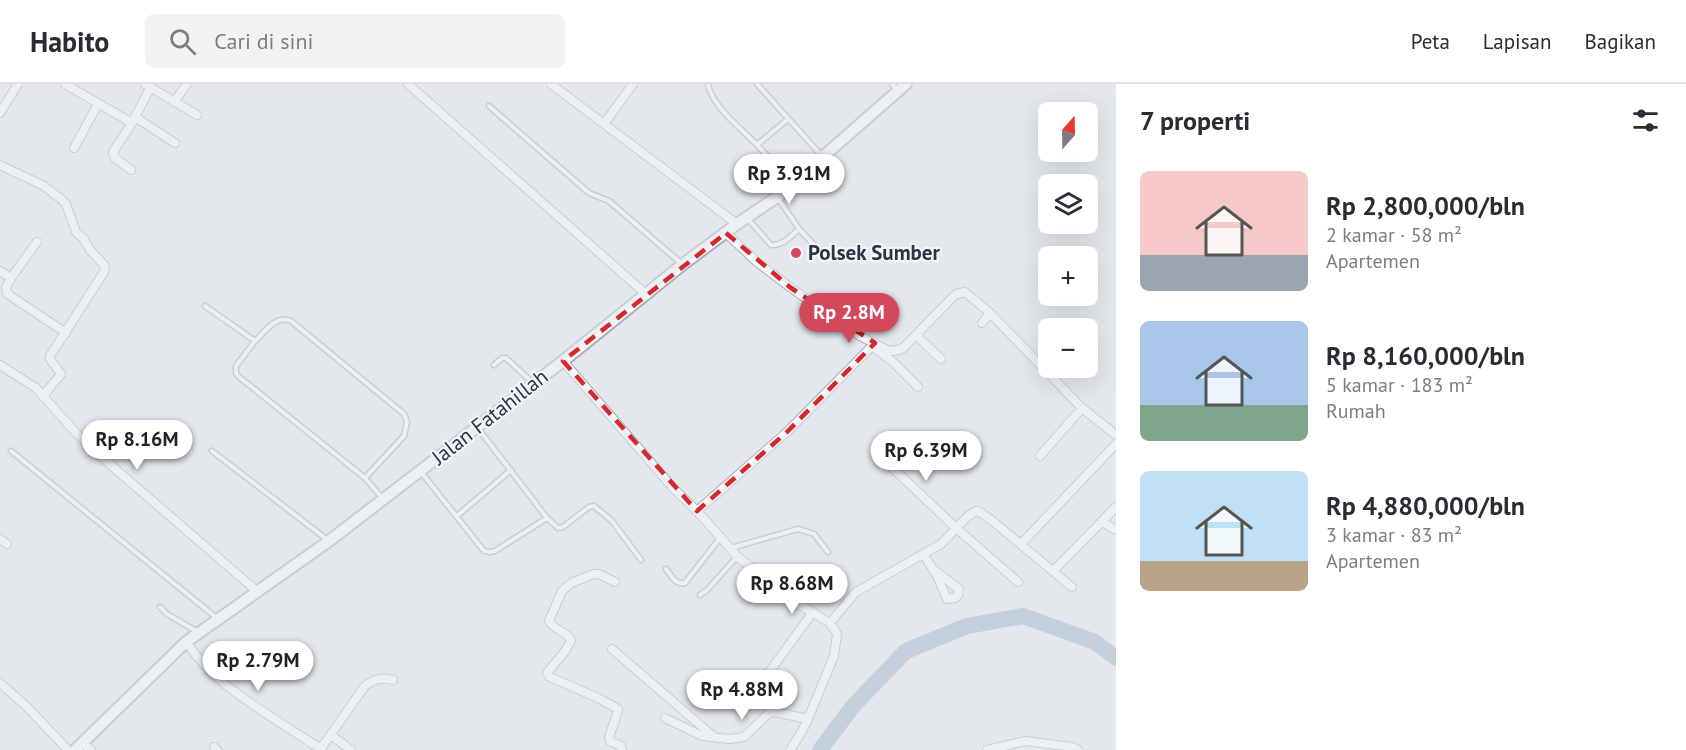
<!DOCTYPE html>
<html lang="id">
<head>
<meta charset="utf-8">
<style>
	body { margin:0; font-family:"PT Sans",sans-serif; background:#f2f2f3; color:#2b2b33; height:100vh; display:flex; flex-direction:column; font-size:22px; white-space:nowrap }
	* { box-sizing:border-box; margin:0 }
	p { font-size:20px; color:#7c7c81 }
	.icon { flex:none; width:33px; height:33px; fill:none; stroke:currentColor; stroke-width:2; stroke-linecap:round; stroke-linejoin:round }
	.map { position:relative; flex:1; overflow:hidden }
	.side { display:flex; flex-direction:column; background:#fff; width:570px }
	.side>* { flex:none }
	.needle { width:39px; rotate:20deg }
	.fabs { position:absolute; left:1038px; top:18px; display:grid; gap:12px }
	.fabs a { display:grid; place-items:center; width:60px; height:60px; border-radius:9px; background:#fff; box-shadow:0 6px 24px #0002; font-size:30px }
	.price { position:absolute; translate:-50% -51px; padding:0 14px; border-radius:21px; background:#fff; color:#222; font-size:20px; line-height:39px; filter:drop-shadow(0 2px 3px #0008) }
	.price::after { content:''; position:absolute; left:50%; top:36px; width:18px; height:14px; margin-left:-9px; background:inherit; clip-path:polygon(0 0,100% 0,50% 100%) }
	.price.selected { background:#d1495b; color:#fff }
	ul { padding:0; list-style:none }
	li { display:flex; align-items:center; gap:18px; height:150px; padding:0 24px }
	li span { display:grid; place-items:center; flex:none; width:168px; height:120px; border-radius:9px; color:#555 }
	li>.icon { margin-inline-start:auto }
	span .icon { width:72px; height:72px; fill:#fffc; stroke-width:1 }
	li b { font-size:26px }
	h2 { display:flex; justify-content:space-between; align-items:center; height:72px; padding:0 24px; font-size:26px }
	header { display:flex; align-items:center; gap:36px; box-sizing:border-box; height:84px; padding:0 30px; background:#fff; border-bottom:2px solid #e1e1e2 }
	header strong { font-size:28px }
	nav { display:flex; gap:33px; margin-inline-start:auto; font-size:21px }
	.search { width:420px; height:54px; background:#f2f2f3; display:flex; align-items:center; gap:15px; box-sizing:border-box; padding:0 21px; border-radius:9px; color:#7c7c81; font-size:22px }
	main { display:flex; flex:1; min-height:0 }
	.map>svg:first-child { display:block }
</style>
</head>
<body>
<header>
<strong>Habito</strong>
<div class="search"><svg class="icon" aria-label="search" viewBox="0 0 24 24"><circle cx="10" cy="10" r="6"/><path d="M15 15l6 6"/></svg>Cari di sini</div>
<nav><a>Peta</a><a>Lapisan</a><a>Bagikan</a></nav>
</header>
<main>
<div class="map">
<svg width="1116" height="666" viewBox="0 0 1116 666">
	<rect width="100%" height="100%" fill="#e4e7ec"/>
	<g fill="none" stroke-linecap="round" stroke-linejoin="round">
		<path stroke="#9fb4cc" stroke-width="16" d="M820,666L853,622L906,567L967,542L1023,532L1095,558L1116,574"/>
		<g stroke="#a9aeb7" stroke-width="7">
			<path id="service" d="M708,0C712,23 741,44 757,61L788,35
				M757,0L821,71
				M892,0L897,6
				M489,22L589,109L609,117L682,180
				M757,61L791,97
				M778,114L799,145L818,165
				M748,135L771,161C783,162 791,152 799,145
				M205,222L255,257L236,282V289L238,292L365,394L383,415
				M255,257C265,248 276,230 291,237L404,330L407,338L404,352L365,394
				M494,281L502,274H506L533,299
				M477,343L547,434L558,444L563,443L589,423L594,422L612,437L641,476
				M11,367L218,535
				M212,367L329,457
				M421,388L484,467L490,468L495,467L547,434
				M457,432L511,386
				M731,464L798,445L814,450L828,468
				M666,485C672,492 675,501 685,499L720,454
				M700,511L707,506L737,473
				M160,523L167,530L196,547"/>
		</g>
		<g stroke="#a9aeb7" stroke-width="10">
			<path id="minor" d="M65,0L132,39
				M145,0L197,31
				M408,0L647,211
				M551,0L737,140
				M174,18L187,0
				M0,29L18,0
				M135,33L175,59
				M604,40L633,0
				M74,64L98,20
				M0,81L44,102L61,115L66,120L76,148L84,155L90,166L105,182L104,188L50,272V275L61,290L43,312
				M131,86L115,74L113,68L132,39L150,4
				M726,149L757,178L791,204L860,252L887,266L893,267L902,265L956,210L965,208L990,229L1082,324L1116,351
				M0,187L11,194L37,158
				M11,194C8,200 3,205 9,211L66,249
				M982,239L990,229
				M916,251L941,275
				M876,265L893,278L918,303
				M563,277L674,405L697,427L738,473L800,521L830,539L856,508L941,460L968,432L976,427L980,428L995,439L1072,503
				M0,281L36,304L76,349L113,383L258,508
				M878,370L956,444L1018,498
				M1040,372L1082,324
				M697,427L787,348L875,259
				M1102,438L1116,446
				M0,455L7,460
				M1021,460L1116,360
				M924,471L937,492L947,515L955,514L958,512L959,505L933,485
				M1053,487L1116,423
				M615,498L599,490H594L571,499L562,507L549,537C553,546 567,547 571,556L566,566L547,589L550,593L598,614L618,625V627L609,653L610,657L621,662L622,666
				M186,558C196,572 207,585 220,596C249,621 289,644 321,665
				M612,565L714,653
				M767,591L813,528
				M0,599L27,623L68,666
				M665,634L702,652L729,655L744,653L769,629L775,628L808,635
				M331,651L351,666
				M83,659L91,666
				M214,663L217,666
				M320,666L364,603C373,595 381,593 393,596
				M790,666L801,649L808,635L834,572L837,550L830,539
				M987,666L1025,657L1072,663L1078,666"/>
		</g>
		<g stroke="#a9aeb7" stroke-width="14">
			<path id="tertiary" d="M75,666L186,558L329,457L563,277L682,181L737,140L777,113L906,0"/>
		</g>
		<use href="#service" stroke="#f7f8fa" stroke-width="4"/>
		<use href="#minor" stroke="#f7f8fa" stroke-width="8"/>
		<use href="#tertiary" stroke="#f7f8fa" stroke-width="10"/>
	</g>
	<path d="M0 0H1116V666H0ZM726,149L791,204L875,259L787,348L697,427L563,277Z" fill="#e4e7ec" fill-opacity=".55" fill-rule="evenodd"/>
	<path fill="none" stroke="#d62828" stroke-width="4.5" stroke-dasharray="12 8" stroke-linejoin="round" d="M726,149L791,204L875,259L787,348L697,427L563,277Z"/>
	<circle fill="#d1495b" stroke="#f4f6f9" stroke-width="2" cx="796" cy="169" r="6"/>
	<g text-anchor="middle" stroke-width="4.5" stroke-linejoin="round" paint-order="stroke">
		<g font-size="21" font-weight="bold" fill="#2b3445" stroke="#f4f6f9" text-anchor="start">
			<text x="808" y="176">Polsek Sumber</text>
		</g>
		<g font-size="21" fill="#2b3445" stroke="#f4f6f9">
			<text transform="translate(490 333) rotate(-38)" y="7">Jalan Fatahillah</text>
		</g>
	</g>
</svg>
<div class="fabs">
<a><svg class="needle" viewBox="-14 -14 28 28"><path d="M0-13l5 13h-10z" fill="#e53935"/><path d="M0 13l5-13h-10z" fill="#7c7c81"/></svg></a>
<a><svg class="icon" aria-label="layers" viewBox="0 0 24 24"><path d="M12 4l9 5-9 5-9-5zM3 14l9 5 9-5"/></svg></a>
<a>+</a>
<a>−</a>
</div>
<b class="price" style="left:789px;top:121px">Rp 3.91M</b>
<b class="price selected" style="left:849px;top:260px">Rp 2.8M</b>
<b class="price" style="left:137px;top:387px">Rp 8.16M</b>
<b class="price" style="left:926px;top:398px">Rp 6.39M</b>
<b class="price" style="left:792px;top:531px">Rp 8.68M</b>
<b class="price" style="left:258px;top:608px">Rp 2.79M</b>
<b class="price" style="left:742px;top:637px">Rp 4.88M</b>
</div>
<section class="side">
<h2>7 properti<svg class="icon" aria-label="filters" viewBox="0 0 24 24"><path d="M4 7h16M4 17h16"/><circle cx="9" cy="7" r="2"/><circle cx="15" cy="17" r="2"/></svg></h2>
<ul>
<li><span style="background:linear-gradient(#f6c9c9 70%,#9aa5b1 0)"><svg class="icon" aria-label="home" viewBox="0 0 24 24"><path d="M3 11l9-7 9 7M6 9v11h12V9"/></svg></span><div><b>Rp 2,800,000/bln</b><p>2 kamar · 58 m²</p><p>Apartemen</p></div></li>
<li><span style="background:linear-gradient(#a9c7e8 70%,#7fa58c 0)"><svg class="icon" aria-label="home" viewBox="0 0 24 24"><path d="M3 11l9-7 9 7M6 9v11h12V9"/></svg></span><div><b>Rp 8,160,000/bln</b><p>5 kamar · 183 m²</p><p>Rumah</p></div></li>
<li><span style="background:linear-gradient(#bfe0f5 75%,#b9a48a 0)"><svg class="icon" aria-label="home" viewBox="0 0 24 24"><path d="M3 11l9-7 9 7M6 9v11h12V9"/></svg></span><div><b>Rp 4,880,000/bln</b><p>3 kamar · 83 m²</p><p>Apartemen</p></div></li>
</ul>
</section>
</main>
</body>
</html>
